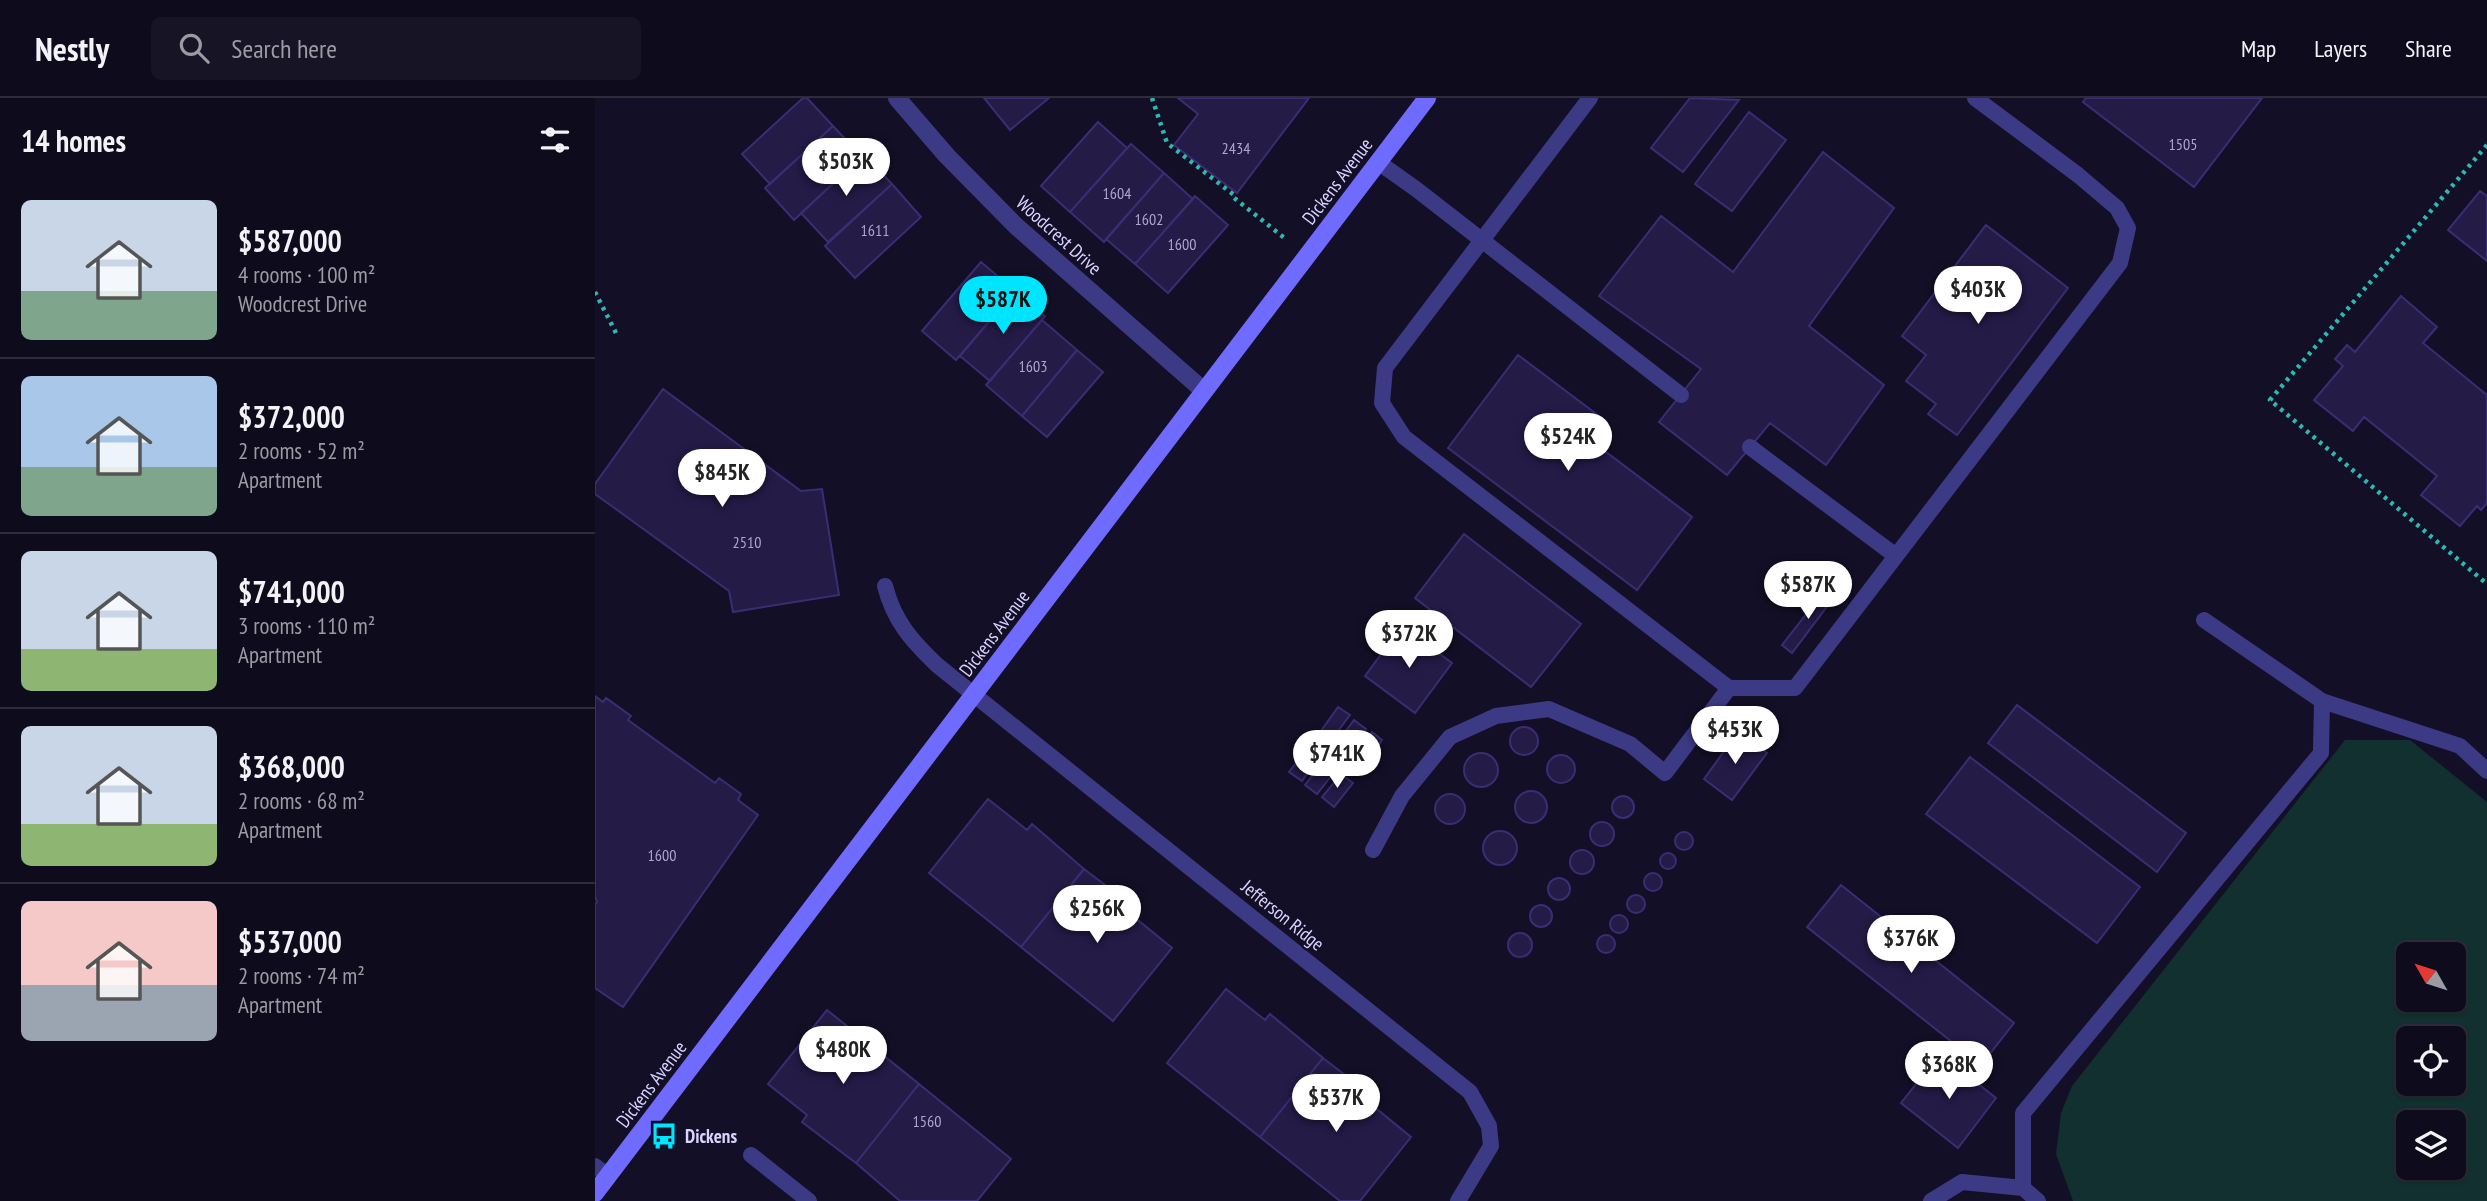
<!DOCTYPE html>
<html lang="en">
<head>
<meta charset="utf-8">
<style>
	body { margin:0; font-family:"PT Sans Narrow",sans-serif; background:#171425; color:#f1f3f6; height:100vh; display:flex; flex-direction:column; font-size:26px; white-space:nowrap }
	* { box-sizing:border-box; margin:0 }
	p { font-size:23px; color:#9b9ba3 }
	.icon { flex:none; width:38px; height:38px; fill:none; stroke:currentColor; stroke-width:2; stroke-linecap:round; stroke-linejoin:round }
	.map { position:relative; flex:1; overflow:hidden }
	.details { display:flex; flex-direction:column; background:#0e0b1c; width:595px }
	.details>* { flex:none }
	.needle { width:46px; rotate:309deg }
	.fabs { position:absolute; left:1801px; top:844px; display:grid; gap:14px }
	.fabs a { display:grid; place-items:center; width:70px; height:70px; border-radius:10px; background:#0e0b1c; box-shadow:0 2px 5px #0004,0 0 0 2px #2e2b3b; font-size:35px }
	.price { position:absolute; translate:-50% -60px; padding:0 16px; border-radius:24px; background:#fff; color:#222; font-size:23px; line-height:46px; filter:drop-shadow(0 2px 4px #0008) }
	.price::after { content:''; position:absolute; left:50%; top:42px; width:21px; height:16px; margin-left:-10px; background:inherit; clip-path:polygon(0 0,100% 0,50% 100%) }
	.price.selected { background:#00e5ff; color:#111 }
	ul { padding:0; list-style:none }
	li { display:flex; align-items:center; gap:21px; height:175px; padding:0 21px }
	li+li { border-top:2px solid #2e2b3b }
	li span { display:grid; place-items:center; flex:none; width:196px; height:140px; border-radius:10px; color:#555 }
	li>.icon { margin-inline-start:auto }
	span .icon { width:84px; height:84px; fill:#fffc; stroke-width:1 }
	li b { font-size:30px }
	h2 { display:flex; justify-content:space-between; align-items:center; height:84px; padding:0 21px; font-size:30px }
	header { display:flex; align-items:center; gap:42px; box-sizing:border-box; height:98px; padding:0 35px; background:#0e0b1c; border-bottom:2px solid #2e2b3b }
	header strong { font-size:33px }
	nav { display:flex; gap:38px; margin-inline-start:auto; font-size:24px }
	.search { width:490px; height:63px; background:#171425; display:flex; align-items:center; gap:18px; box-sizing:border-box; padding:0 24px; border-radius:10px; color:#9b9ba3; font-size:26px }
	main { display:flex; flex:1; min-height:0 }
	.map>svg:first-child { display:block }
</style>
</head>
<body>
<header>
<strong>Nestly</strong>
<div class="search"><svg class="icon" aria-label="search" viewBox="0 0 24 24"><circle cx="10" cy="10" r="6"/><path d="M15 15l6 6"/></svg>Search here</div>
<nav><a>Map</a><a>Layers</a><a>Share</a></nav>
</header>
<main>
<section class="details">
<h2>14 homes<svg class="icon" aria-label="filters" viewBox="0 0 24 24"><path d="M4 7h16M4 17h16"/><circle cx="9" cy="7" r="2"/><circle cx="15" cy="17" r="2"/></svg></h2>
<ul>
<li><span style="background:linear-gradient(#c9d6e8 65%,#7fa58c 0)"><svg class="icon" aria-label="home" viewBox="0 0 24 24"><path d="M3 11l9-7 9 7M6 9v11h12V9"/></svg></span><div><b>$587,000</b><p>4 rooms · 100 m²</p><p>Woodcrest Drive</p></div></li>
<li><span style="background:linear-gradient(#a9c7e8 65%,#7fa58c 0)"><svg class="icon" aria-label="home" viewBox="0 0 24 24"><path d="M3 11l9-7 9 7M6 9v11h12V9"/></svg></span><div><b>$372,000</b><p>2 rooms · 52 m²</p><p>Apartment</p></div></li>
<li><span style="background:linear-gradient(#c9d6e8 70%,#8fb573 0)"><svg class="icon" aria-label="home" viewBox="0 0 24 24"><path d="M3 11l9-7 9 7M6 9v11h12V9"/></svg></span><div><b>$741,000</b><p>3 rooms · 110 m²</p><p>Apartment</p></div></li>
<li><span style="background:linear-gradient(#c9d6e8 70%,#8fb573 0)"><svg class="icon" aria-label="home" viewBox="0 0 24 24"><path d="M3 11l9-7 9 7M6 9v11h12V9"/></svg></span><div><b>$368,000</b><p>2 rooms · 68 m²</p><p>Apartment</p></div></li>
<li><span style="background:linear-gradient(#f6c9c9 60%,#9aa5b1 0)"><svg class="icon" aria-label="home" viewBox="0 0 24 24"><path d="M3 11l9-7 9 7M6 9v11h12V9"/></svg></span><div><b>$537,000</b><p>2 rooms · 74 m²</p><p>Apartment</p></div></li>
</ul>
</section>
<div class="map">
<svg width="1892" height="1103" viewBox="0 0 1892 1103">
	<rect width="100%" height="100%" fill="#130f26"/>
	<path fill="#12302f" fill-rule="evenodd" d="M1750,642H1815L1892,704V1103H1478L1461,1056L1466,1015L1477,988ZM1813,856H1858V901H1813ZM1813,940H1858V985H1813ZM1813,1024H1858V1069H1813Z"/>
	<path fill="#241b47" stroke="#3b2d73" stroke-width="2" d="M208,0H212L238,28L175,86L147,56Z
		M389,0H454L415,32Z
		M583,0H714L642,95L579,47L603,16Z
		M1095,0L1144,2L1088,74L1056,50Z
		M1491,0H1667L1599,89L1488,4Z
		M1154,14L1191,42L1137,113L1100,86Z
		M503,24L532,50L475,114L446,88Z
		M238,28L267,59L199,122L170,90Z
		M536,46L569,75L509,144L475,114Z
		M1228,54L1299,110L1214,228L1289,287L1231,367L1175,325L1132,377L1064,324L1106,271L1004,198L1066,118L1138,174Z
		M269,57L297,86L233,144L206,115Z
		M569,75L598,101L540,166L511,141Z
		M297,86L326,119L260,180L230,148Z
		M1885,93L1892,98V163L1853,132Z
		M600,98L633,127L573,195L540,166Z
		M1391,127L1473,190L1362,337L1333,316L1341,306L1311,283L1331,257L1307,238Z
		M386,164L420,193L361,262L327,233Z
		M420,193L450,218L395,283L365,258Z
		M1806,198L1842,229L1828,245L1892,297V405L1886,412L1882,408L1865,428L1826,397L1842,378L1769,319L1758,333L1719,302L1748,268L1740,261L1752,247L1760,254Z
		M447,222L482,252L427,318L391,287Z
		M482,252L508,274L452,339L427,318Z
		M923,257L1012,324L998,344L1097,419L1042,492L853,350Z
		M68,291L206,393L227,391L244,497L138,514L134,493L0,396V386Z
		M869,436L986,526L936,589L820,500Z
		M1231,491L1240,498L1197,555L1187,547Z
		M807,528L857,565L820,615L770,578Z
		M0,598L8,604L11,600L36,618L33,622L120,685L124,680L146,696L143,702L163,717L28,909L0,890V807L2,804L0,798Z
		M1422,607L1591,735L1562,774L1393,645Z
		M743,609L755,617L737,641L726,633Z
		M759,622L771,631L754,654L742,645Z
		M915 643a14 14 0 1 1 28 0a14 14 0 1 1-28 0Z
		M777,634L787,642L770,667L759,659Z
		M1143,634L1172,655L1137,702L1109,681Z
		M713,650L724,658L707,683L694,674Z
		M869 672a17 17 0 1 1 34 0a17 17 0 1 1-34 0Z
		M952 671a14 14 0 1 1 28 0a14 14 0 1 1-28 0Z
		M1375,659L1545,789L1502,845L1331,716Z
		M729,663L741,672L722,696L710,687Z
		M746,676L758,685L739,709L727,699Z
		M920 709a16 16 0 1 1 32 0a16 16 0 1 1-32 0Z
		M840 711a15 15 0 1 1 30 0a15 15 0 1 1-30 0Z
		M1017 709a11 11 0 1 1 22 0a11 11 0 1 1-22 0Z
		M393,701L432,732L437,726L489,771L426,849L334,775Z
		M995 736a12 12 0 1 1 24 0a12 12 0 1 1-24 0Z
		M888 750a17 17 0 1 1 34 0a17 17 0 1 1-34 0Z
		M1080 743a9 9 0 1 1 18 0a9 9 0 1 1-18 0Z
		M975 764a12 12 0 1 1 24 0a12 12 0 1 1-24 0Z
		M1065 763a8 8 0 1 1 16 0a8 8 0 1 1-16 0Z
		M489,771L543,812L538,818L577,850L518,923L426,849Z
		M1049 784a9 9 0 1 1 18 0a9 9 0 1 1-18 0Z
		M953 791a11 11 0 1 1 22 0a11 11 0 1 1-22 0Z
		M1246,787L1419,925L1386,967L1212,829Z
		M1032 806a9 9 0 1 1 18 0a9 9 0 1 1-18 0Z
		M935 818a11 11 0 1 1 22 0a11 11 0 1 1-22 0Z
		M1015 826a9 9 0 1 1 18 0a9 9 0 1 1-18 0Z
		M913 847a12 12 0 1 1 24 0a12 12 0 1 1-24 0Z
		M1002 846a9 9 0 1 1 18 0a9 9 0 1 1-18 0Z
		M631,891L670,922L675,916L728,960L665,1039L572,965Z
		M232,912L324,986L261,1065L207,1024L212,1017L173,986Z
		M1345,956L1401,1000L1363,1050L1306,1005Z
		M728,960L781,1001L777,1007L816,1039L765,1103H745L665,1039Z
		M324,986L416,1061L382,1103H305L261,1065Z"/>
	<g fill="none" stroke-linecap="round" stroke-linejoin="round">
		<path stroke="#2fb8b0" stroke-width="4.5" stroke-dasharray="3.5 5" stroke-linecap="butt" d="M557,0L572,45L639,97L638,99L692,142
			M1892,47L1675,302L1892,486
			M0,194L21,235"/>
		<path stroke="#3d3a85" stroke-width="16" d="M783,64L821,91L1086,297
			M1155,349L1301,458L1525,165L1533,130L1522,110L1483,77L1380,0
			M290,488C299,523 316,542 342,567L875,994L894,1028L896,1048L863,1103
			M1609,522L1727,603L1865,648L1892,673
			M1134,590H1200L1301,458
			M778,752L807,698L855,639L901,618L954,611L1035,646L1070,675L1134,590L809,339L787,305L790,270L995,0
			M156,1057L214,1103
			M0,1068L13,1078
			M1336,1103L1367,1084L1428,1090
			M1443,1103L1428,1090V1015L1726,655L1727,603"/>
		<path stroke="#3d3a85" stroke-width="18" d="M302,0L352,58L421,128L609,293"/>
		<path stroke="#6f6bff" stroke-width="18" d="M0,1095L832,0"/>
	</g>
	<defs>
		<g id="bus-bare" transform="scale(2.1)"><path d="M-5-6H5V4H4V6H2V4H-2V6H-4V4H-5ZM-3.5-4V0h7V-4ZM-3.5 1.2v1.5H-2V1.2ZM2 1.2v1.5H3.5V1.2Z" fill="#00e5ff" stroke="#130f26" stroke-width="2.5" paint-order="stroke"/></g>
	</defs>
	<g fill-rule="evenodd">
		<use href="#bus-bare" x="69" y="1038"/>
	</g>
	<g text-anchor="middle" stroke-width="5" stroke-linejoin="round" paint-order="stroke">
		<g font-size="16" fill="#aca6d1">
			<text x="1588" y="52">1505</text>
			<text x="641" y="56">2434</text>
			<text x="522" y="101">1604</text>
			<text x="554" y="127">1602</text>
			<text x="280" y="138">1611</text>
			<text x="587" y="152">1600</text>
			<text x="438" y="274">1603</text>
			<text x="152" y="450">2510</text>
			<text x="67" y="763">1600</text>
			<text x="332" y="1029">1560</text>
		</g>
		<g font-size="19" fill="#d9d4ff" stroke="#130f26">
			<text transform="translate(742 83) rotate(-53)" y="7">Dickens Avenue</text>
			<text transform="translate(464 137) rotate(42)" y="7">Woodcrest Drive</text>
			<text transform="translate(399 535) rotate(-53)" y="7">Dickens Avenue</text>
			<text transform="translate(688 817) rotate(39)" y="7">Jefferson Ridge</text>
			<text transform="translate(56 986) rotate(-53)" y="7">Dickens Avenue</text>
		</g>
		<g font-size="19" font-weight="bold" fill="#d9d4ff" stroke="#130f26" text-anchor="start">
			<text x="90" y="1045">Dickens</text>
		</g>
	</g>
</svg>
<div class="fabs">
<a><svg class="needle" viewBox="-14 -14 28 28"><path d="M0-13l5 13h-10z" fill="#e53935"/><path d="M0 13l5-13h-10z" fill="#9b9ba3"/></svg></a>
<a><svg class="icon" aria-label="locate" viewBox="0 0 24 24"><circle cx="12" cy="12" r="6"/><path d="M12 2v4M12 18v4M2 12h4M18 12h4"/></svg></a>
<a><svg class="icon" aria-label="layers" viewBox="0 0 24 24"><path d="M12 4l9 5-9 5-9-5zM3 14l9 5 9-5"/></svg></a>
</div>
<b class="price" style="left:251px;top:100px">$503K</b>
<b class="price" style="left:1383px;top:228px">$403K</b>
<b class="price selected" style="left:408px;top:238px">$587K</b>
<b class="price" style="left:973px;top:375px">$524K</b>
<b class="price" style="left:127px;top:411px">$845K</b>
<b class="price" style="left:1213px;top:523px">$587K</b>
<b class="price" style="left:814px;top:572px">$372K</b>
<b class="price" style="left:1140px;top:668px">$453K</b>
<b class="price" style="left:742px;top:692px">$741K</b>
<b class="price" style="left:502px;top:847px">$256K</b>
<b class="price" style="left:1316px;top:877px">$376K</b>
<b class="price" style="left:248px;top:988px">$480K</b>
<b class="price" style="left:1354px;top:1003px">$368K</b>
<b class="price" style="left:741px;top:1036px">$537K</b>
</div>
</main>
</body>
</html>
